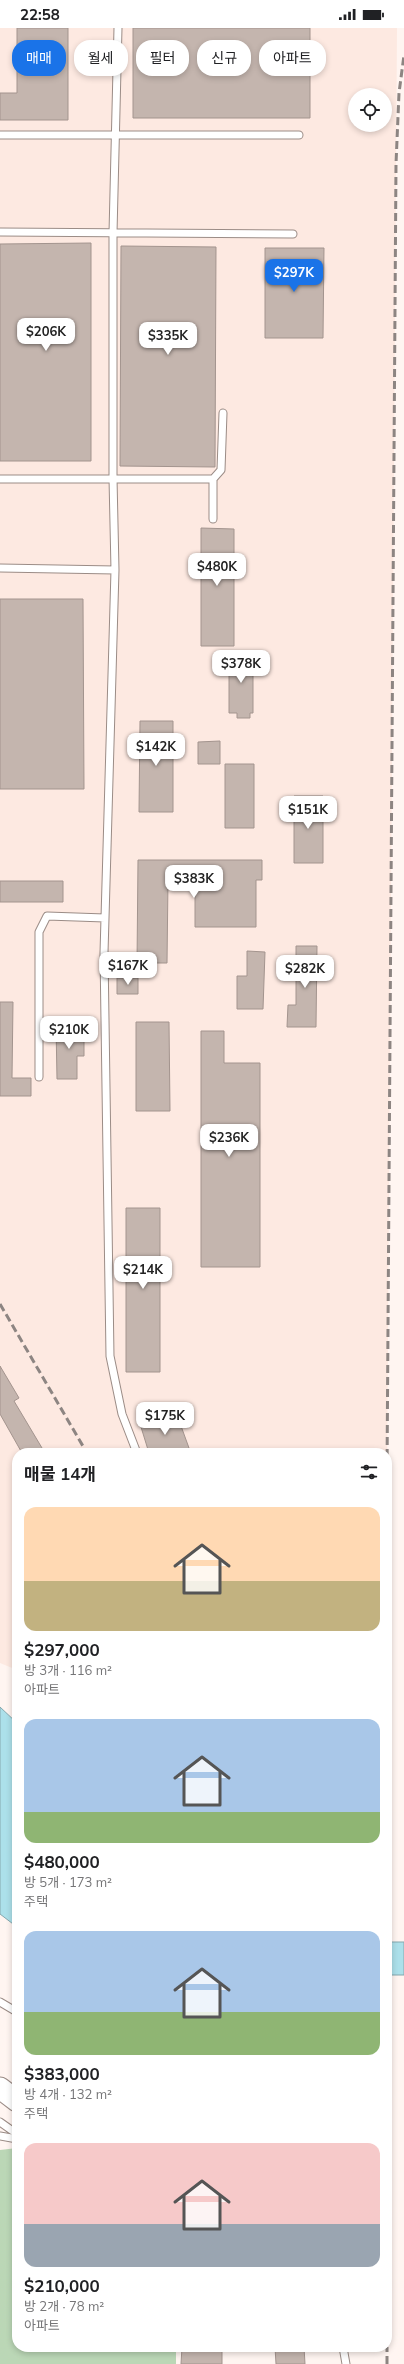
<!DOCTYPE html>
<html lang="ko">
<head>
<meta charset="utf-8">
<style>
	body { margin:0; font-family:Mulish,"Noto Sans KR",sans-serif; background:#f2f2f2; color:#202124; height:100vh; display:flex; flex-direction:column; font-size:15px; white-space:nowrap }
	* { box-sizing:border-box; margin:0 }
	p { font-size:13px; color:#757577 }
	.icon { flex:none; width:22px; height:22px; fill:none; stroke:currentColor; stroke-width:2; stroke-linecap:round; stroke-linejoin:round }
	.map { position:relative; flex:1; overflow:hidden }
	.sheet { position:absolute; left:12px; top:1420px; width:380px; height:904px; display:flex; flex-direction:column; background:#fff; border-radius:16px; box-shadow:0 2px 6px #0003 }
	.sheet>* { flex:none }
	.top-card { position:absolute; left:12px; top:12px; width:380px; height:36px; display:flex; gap:8px }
	.buttons { position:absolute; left:348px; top:60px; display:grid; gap:8px }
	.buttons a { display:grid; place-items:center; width:44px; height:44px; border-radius:50%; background:#fff; box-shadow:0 2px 6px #0003; font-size:20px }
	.price { position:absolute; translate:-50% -34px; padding:0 9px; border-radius:8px; background:#fff; color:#222; font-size:13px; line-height:26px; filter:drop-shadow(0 1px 2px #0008) }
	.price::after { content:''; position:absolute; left:50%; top:24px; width:12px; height:9px; margin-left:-6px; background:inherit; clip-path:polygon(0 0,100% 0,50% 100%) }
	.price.active { background:#1a73e8; color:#fff }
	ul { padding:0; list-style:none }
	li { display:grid; align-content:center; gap:8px; height:212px; padding:0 12px }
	li span { display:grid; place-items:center; height:124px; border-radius:12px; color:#555 }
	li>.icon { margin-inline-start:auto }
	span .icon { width:72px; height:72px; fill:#fffc; stroke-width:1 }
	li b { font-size:17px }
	h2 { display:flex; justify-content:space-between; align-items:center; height:48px; padding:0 12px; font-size:17px }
	.pill { padding:0 14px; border-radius:16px; background:#fff; box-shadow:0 2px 6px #0003; font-size:14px; line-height:36px }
	.pill.active { background:#1a73e8; color:#fff }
	.status { display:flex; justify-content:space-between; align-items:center; height:28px; padding:0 20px; background:#fff; direction:ltr }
	.status svg { height:11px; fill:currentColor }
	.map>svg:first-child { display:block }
</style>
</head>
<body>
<div class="status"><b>22:58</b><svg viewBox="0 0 49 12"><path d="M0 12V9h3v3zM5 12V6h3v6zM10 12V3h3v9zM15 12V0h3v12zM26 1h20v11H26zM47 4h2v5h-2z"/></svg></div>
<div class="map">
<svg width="404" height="2336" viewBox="0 0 404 2336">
	<rect width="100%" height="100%" fill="#fff5f1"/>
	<path fill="#fde9e1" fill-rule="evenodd" d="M0,0H397L387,1453V1425H17V1642L0,1635ZM355,67H385V97H355Z"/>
	<path fill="#bbd7b6" d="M17,2120V2319H176V2336H0V2122Z"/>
	<path fill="#ace0ea" stroke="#85a8ae" d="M0,1679L17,1695V1899L0,1886Z
		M387,1914H404V1947H387Z"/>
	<path fill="#c4b5ae" stroke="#a3948e" d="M17,0H68V92H0V65H17Z
		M133,0H310V90H133Z
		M91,215V433H0V216Z
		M121,218L216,219L215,439L120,438Z
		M265,220H324L323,310H265Z
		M201,500L234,501V618H201Z
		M0,571H83L84,761H0Z
		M229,624H250V628H253V685H250V690H237V685H229Z
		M140,693H173V784H139Z
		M220,713V736H198V714Z
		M225,736H254V800H225Z
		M294,768H323V835H294Z
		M138,832H262V852H256V899H195V852H168L167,935H137Z
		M0,853H63V874H0Z
		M296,918H317L316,999H287L288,977H296Z
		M247,923L265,924L263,981H237V948H247Z
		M117,950H138V966H117Z
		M0,974H13L12,1050H31V1068H0Z
		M136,994H169L170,1083H136Z
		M84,996V1028H77V1051H57L56,997Z
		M201,1003H224V1035H260V1239H201Z
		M126,1180H160V1344H126Z
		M0,1338L19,1370L14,1373L45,1425H22L0,1386Z
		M177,1387L189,1420L174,1425H149L141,1399Z
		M182,2319H222V2336H181Z
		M275,2319H304L305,2336H276Z"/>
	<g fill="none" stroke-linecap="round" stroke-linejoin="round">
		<g stroke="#9b8c86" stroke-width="9">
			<path id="lane" d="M118,0L113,205V450L115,542L104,925L110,1328L122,1386L137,1425
				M0,107H299
				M0,204L293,206
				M0,451H213
				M213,491V451L221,442L223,385
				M0,540L115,542
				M39,1049V904L47,888L105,890
				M0,1974L17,1984
				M0,2094L17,2106
				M0,2108L17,2111
				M343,2319L346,2336"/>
		</g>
		<g stroke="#9b8c86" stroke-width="23">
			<path id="secondary" d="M0,2060L17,2073"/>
		</g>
		<use href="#lane" stroke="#fff" stroke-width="7"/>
		<use href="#secondary" stroke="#fff" stroke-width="21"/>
		<path stroke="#8d8582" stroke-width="3" stroke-dasharray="8 4" stroke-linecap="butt" d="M0,1276L87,1425
			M387,2293V1445L396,136L399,65L404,27
			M387,2336V2319"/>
	</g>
</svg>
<div class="buttons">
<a><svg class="icon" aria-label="locate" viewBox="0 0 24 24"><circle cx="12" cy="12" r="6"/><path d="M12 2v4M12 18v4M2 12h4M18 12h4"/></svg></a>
</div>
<b class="price active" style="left:294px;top:265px">$297K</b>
<b class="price" style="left:46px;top:324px">$206K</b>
<b class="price" style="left:168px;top:328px">$335K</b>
<b class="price" style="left:217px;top:559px">$480K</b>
<b class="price" style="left:241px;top:656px">$378K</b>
<b class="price" style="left:156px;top:739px">$142K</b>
<b class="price" style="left:308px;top:802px">$151K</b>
<b class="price" style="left:194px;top:871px">$383K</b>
<b class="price" style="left:128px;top:958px">$167K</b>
<b class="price" style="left:305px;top:961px">$282K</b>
<b class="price" style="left:69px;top:1022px">$210K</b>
<b class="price" style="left:229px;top:1130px">$236K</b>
<b class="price" style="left:143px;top:1262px">$214K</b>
<b class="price" style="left:165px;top:1408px">$175K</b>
<div class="top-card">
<a class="pill active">매매</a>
<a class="pill">월세</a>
<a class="pill">필터</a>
<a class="pill">신규</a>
<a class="pill">아파트</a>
</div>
<section class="sheet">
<h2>매물 14개<svg class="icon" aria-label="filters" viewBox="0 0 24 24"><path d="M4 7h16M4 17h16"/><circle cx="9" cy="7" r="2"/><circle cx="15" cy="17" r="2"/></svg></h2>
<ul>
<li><span style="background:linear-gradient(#ffd9b3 60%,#c2b280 0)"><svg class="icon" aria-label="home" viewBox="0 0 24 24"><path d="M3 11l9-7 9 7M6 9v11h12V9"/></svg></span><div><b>$297,000</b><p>방 3개 · 116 m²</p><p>아파트</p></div></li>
<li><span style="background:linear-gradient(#a9c7e8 75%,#8fb573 0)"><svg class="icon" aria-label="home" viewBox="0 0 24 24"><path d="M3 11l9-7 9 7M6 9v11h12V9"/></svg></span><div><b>$480,000</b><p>방 5개 · 173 m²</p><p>주택</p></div></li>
<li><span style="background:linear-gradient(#a9c7e8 65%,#8fb573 0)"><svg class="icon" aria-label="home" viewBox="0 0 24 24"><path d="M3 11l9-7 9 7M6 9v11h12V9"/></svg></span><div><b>$383,000</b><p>방 4개 · 132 m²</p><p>주택</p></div></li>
<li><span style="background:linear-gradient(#f6c9c9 65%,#9aa5b1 0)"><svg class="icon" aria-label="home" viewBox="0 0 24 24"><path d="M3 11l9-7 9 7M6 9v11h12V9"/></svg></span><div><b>$210,000</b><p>방 2개 · 78 m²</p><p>아파트</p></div></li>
</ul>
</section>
</div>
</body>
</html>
